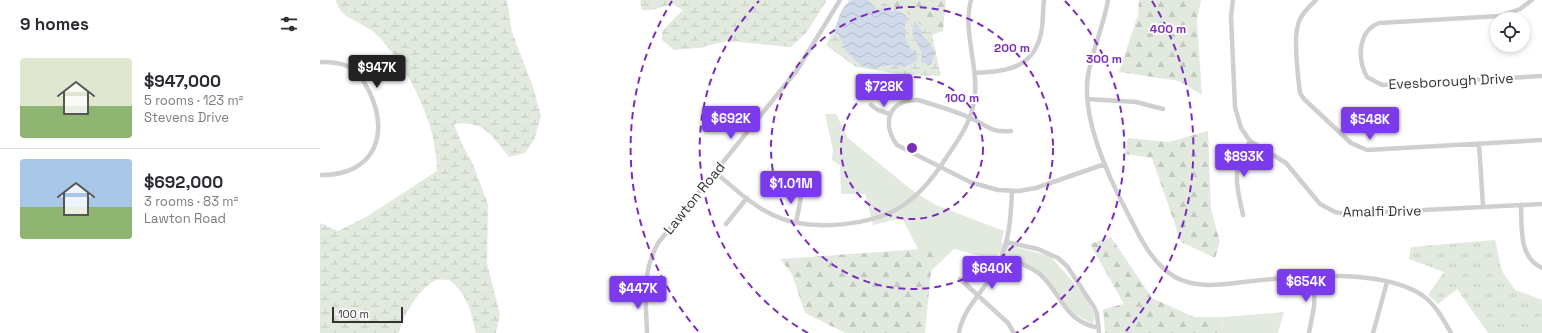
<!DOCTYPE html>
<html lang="en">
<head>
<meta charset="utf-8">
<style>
	body { margin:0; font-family:"Space Grotesk",sans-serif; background:#f2f2f3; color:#2b2b33; height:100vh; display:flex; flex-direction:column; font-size:15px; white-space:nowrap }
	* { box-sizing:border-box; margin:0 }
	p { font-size:13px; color:#7c7c81 }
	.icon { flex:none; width:22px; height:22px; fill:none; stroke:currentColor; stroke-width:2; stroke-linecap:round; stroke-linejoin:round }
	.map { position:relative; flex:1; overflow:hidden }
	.sheet { display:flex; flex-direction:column; background:#fff; width:320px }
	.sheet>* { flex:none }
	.fabs { position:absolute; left:1170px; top:12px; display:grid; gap:8px }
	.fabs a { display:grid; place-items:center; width:40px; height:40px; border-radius:50%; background:#fff; box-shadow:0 2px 6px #0003; font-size:20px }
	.scale { position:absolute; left:12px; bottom:10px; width:71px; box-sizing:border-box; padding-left:4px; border:2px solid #323232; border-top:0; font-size:11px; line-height:14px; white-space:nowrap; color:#323232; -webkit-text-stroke:3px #fff; paint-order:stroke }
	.price { position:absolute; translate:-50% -34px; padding:0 9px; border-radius:4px; background:#7c3aed; color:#fff; font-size:13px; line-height:26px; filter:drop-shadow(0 1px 2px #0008) }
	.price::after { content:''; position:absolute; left:50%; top:24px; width:12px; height:9px; margin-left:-6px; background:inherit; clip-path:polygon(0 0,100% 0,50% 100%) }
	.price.selected { background:#222; color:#fff }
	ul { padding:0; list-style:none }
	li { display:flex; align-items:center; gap:12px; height:100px; padding:0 20px }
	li+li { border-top:1px solid #e1e1e2 }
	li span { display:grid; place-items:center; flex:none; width:112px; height:80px; border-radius:4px; color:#555 }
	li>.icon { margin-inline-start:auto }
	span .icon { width:48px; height:48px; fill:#fffc; stroke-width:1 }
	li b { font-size:17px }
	h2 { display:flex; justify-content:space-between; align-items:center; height:48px; padding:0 20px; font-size:17px }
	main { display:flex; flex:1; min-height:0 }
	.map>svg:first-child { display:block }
</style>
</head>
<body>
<main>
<section class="sheet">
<h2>9 homes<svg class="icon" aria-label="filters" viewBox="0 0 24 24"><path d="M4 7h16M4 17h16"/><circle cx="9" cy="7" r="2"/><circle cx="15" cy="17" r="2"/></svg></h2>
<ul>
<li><span style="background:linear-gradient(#dfe7d0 60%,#8fb573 0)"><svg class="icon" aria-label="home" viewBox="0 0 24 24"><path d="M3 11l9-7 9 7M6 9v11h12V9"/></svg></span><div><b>$947,000</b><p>5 rooms · 123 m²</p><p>Stevens Drive</p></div></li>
<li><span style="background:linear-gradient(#a9c7e8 60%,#8fb573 0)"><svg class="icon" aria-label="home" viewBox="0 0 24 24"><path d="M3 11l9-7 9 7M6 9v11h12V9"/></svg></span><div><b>$692,000</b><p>3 rooms · 83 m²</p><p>Lawton Road</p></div></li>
</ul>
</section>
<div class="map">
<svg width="1222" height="333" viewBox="0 0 1222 333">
	<defs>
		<pattern id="forest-firs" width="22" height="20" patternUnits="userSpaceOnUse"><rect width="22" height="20" fill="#e2eadf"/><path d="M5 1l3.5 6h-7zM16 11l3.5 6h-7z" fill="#c2c9c0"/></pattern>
		<pattern id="wetland-marsh" width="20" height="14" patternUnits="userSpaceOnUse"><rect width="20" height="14" fill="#e2eadf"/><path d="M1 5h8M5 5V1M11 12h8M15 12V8" fill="none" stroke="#c2c9c0"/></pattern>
		<pattern id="park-tufts" width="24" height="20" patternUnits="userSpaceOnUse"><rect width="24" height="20" fill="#e2eadf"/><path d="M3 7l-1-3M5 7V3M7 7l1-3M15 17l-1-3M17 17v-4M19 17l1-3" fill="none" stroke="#c2c9c0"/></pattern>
		<pattern id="water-waves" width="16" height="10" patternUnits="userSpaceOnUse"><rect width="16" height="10" fill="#d0daeb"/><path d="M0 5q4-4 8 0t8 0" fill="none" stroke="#b3bcca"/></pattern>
	</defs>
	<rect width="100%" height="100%" fill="#fff"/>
	<path fill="#e2eadf" d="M505,114H516L528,138L593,191L616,205L684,231L681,243L730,256L766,296L775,316L773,324L751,312L724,274L689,256L678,253L676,260L634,249H598L582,218L553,225L545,194H521L520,166L512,160L513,150Z
		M964,312L958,333H902L903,317Z"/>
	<path fill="url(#forest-firs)" d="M558,0H626L623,31L612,35L586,12Z
		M819,0H881L877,20L882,95L859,81L799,72L818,15Z
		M888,131L891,209L900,242L895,258L861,242L832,158L805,154L808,138L848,142Z
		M791,237L832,298L874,317H903L902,333H785L783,309L804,304L770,244Z
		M615,248L634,249L611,271L605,333H525L485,313L472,274L460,259Z"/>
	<path fill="url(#wetland-marsh)" d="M15,0H187L192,32L213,87L221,116L214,140L205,153L189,157C171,135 164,120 134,124L142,144L153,164L168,205L167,263L180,314L176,333H156C151,312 147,293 129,280C126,280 120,279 117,280C99,287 83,316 79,333H0V223L18,231L46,217L117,171C117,124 89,67 56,34C47,25 28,20 21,11C18,8 17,3 15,0Z
		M321,0H507L487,32L471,47L407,41L379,48L354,50L342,40V31L363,10L352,4L332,10H322L320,2Z
		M529,0H558L586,12L612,35L621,76L586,75L536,67L506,45Z"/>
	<path fill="url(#park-tufts)" d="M1175,240L1182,271L1195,290L1222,300V333H1168L1137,289L1118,304L1108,295L1124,272L1089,259L1091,247Z"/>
	<path fill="url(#water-waves)" d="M533,0H548L558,10L564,7L569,8L571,11H579L586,16L587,21C581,33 587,39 591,50L594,51L597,58V61L584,67L573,65L551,68L541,66L525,50L519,35L514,32L516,31C517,19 521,5 533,0Z
		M596,23L602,31V36C612,43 619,54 610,65H607L601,61C601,58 602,54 601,51C598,42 587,32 596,23Z"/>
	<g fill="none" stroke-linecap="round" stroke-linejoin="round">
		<path stroke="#cfcfcf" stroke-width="4.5" d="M788,0C784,24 774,46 769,70C759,113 787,174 807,212C818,234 832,264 855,277C879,290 906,284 932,281C979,276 1061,268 1102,295C1116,305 1123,319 1131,333
			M913,0L911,16L915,107L921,128L930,141L966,163L1000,204L1015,212L1026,214L1222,204
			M996,0C989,7 980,15 978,25C973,40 978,77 980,93L984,99L1031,143L1047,150L1222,140
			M1212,0L1200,9L1180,16L1059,23C1038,31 1037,59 1047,77L1062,85L1222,76
			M0,62C9,62 19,62 27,66C38,70 44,82 49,91C71,136 53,176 0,175
			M655,73C689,71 716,68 722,28C723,19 723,9 724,0
			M768,99L816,102L843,109
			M551,105L558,110L570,114
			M691,131C669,133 666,124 648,117C632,110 615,105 598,100C569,99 561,123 577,145L650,182L678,190L699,191L716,188L785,164
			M1159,144L1163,206
			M395,172C413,187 431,205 453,215C471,224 492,226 512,225C564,222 593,208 622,164C635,144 650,126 654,102C660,69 642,31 651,0
			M1201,205C1202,226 1198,257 1222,268
			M923,215C916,183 911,171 930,141
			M476,223L482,191
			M406,224L427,198
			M686,242L718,249L738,258L747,266L774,307L777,314L779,333
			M682,256C694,261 711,266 721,275C743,296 744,321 779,328
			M640,279L688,323L694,333
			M327,333C326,299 321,275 338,243L477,70L520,0
			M639,333C642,310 663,292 674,272C689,248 691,218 692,191
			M989,333L994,307L995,276
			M1053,333L1067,282"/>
	</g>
	<g fill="none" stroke="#7b2cbf" stroke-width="2" stroke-dasharray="7 5">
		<circle cx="592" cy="148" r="71"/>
		<circle cx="592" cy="148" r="141"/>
		<path d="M488 333A212 212 0 0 1 439 1M745 1A212 212 0 0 1 696 333"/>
		<path d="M378 331A282 282 0 0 1 352 1M832 1A282 282 0 0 1 806 331"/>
	</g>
	<g text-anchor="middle" stroke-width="4" stroke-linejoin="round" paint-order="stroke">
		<g font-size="14" fill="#323232" stroke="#fff">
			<text transform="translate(1131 81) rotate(-3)" y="5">Evesborough Drive</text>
			<text transform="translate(374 198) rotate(-51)" y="5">Lawton Road</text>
			<text transform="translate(1062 211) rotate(-1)" y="5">Amalfi Drive</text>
		</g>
	</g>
	<circle cx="592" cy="148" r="6" fill="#7b2cbf" stroke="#fff" stroke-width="2"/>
	<g font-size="12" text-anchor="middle" font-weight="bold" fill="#7b2cbf" stroke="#fff" stroke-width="4" stroke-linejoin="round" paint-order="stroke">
		<text x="848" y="33">400 m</text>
		<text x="692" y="52">200 m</text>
		<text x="784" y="63">300 m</text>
		<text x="642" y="102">100 m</text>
	</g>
</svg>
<div class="fabs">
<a><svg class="icon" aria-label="locate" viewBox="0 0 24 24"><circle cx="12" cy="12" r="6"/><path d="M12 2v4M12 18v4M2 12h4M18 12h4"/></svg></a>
</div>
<div class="scale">100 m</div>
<b class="price selected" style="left:57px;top:89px">$947K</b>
<b class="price" style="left:564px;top:108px">$728K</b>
<b class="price" style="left:411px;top:140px">$692K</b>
<b class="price" style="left:1050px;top:141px">$548K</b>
<b class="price" style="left:924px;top:178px">$893K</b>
<b class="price" style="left:471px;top:205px">$1.01M</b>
<b class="price" style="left:672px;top:290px">$640K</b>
<b class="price" style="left:986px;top:303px">$654K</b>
<b class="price" style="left:318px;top:310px">$447K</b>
</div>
</main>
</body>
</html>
